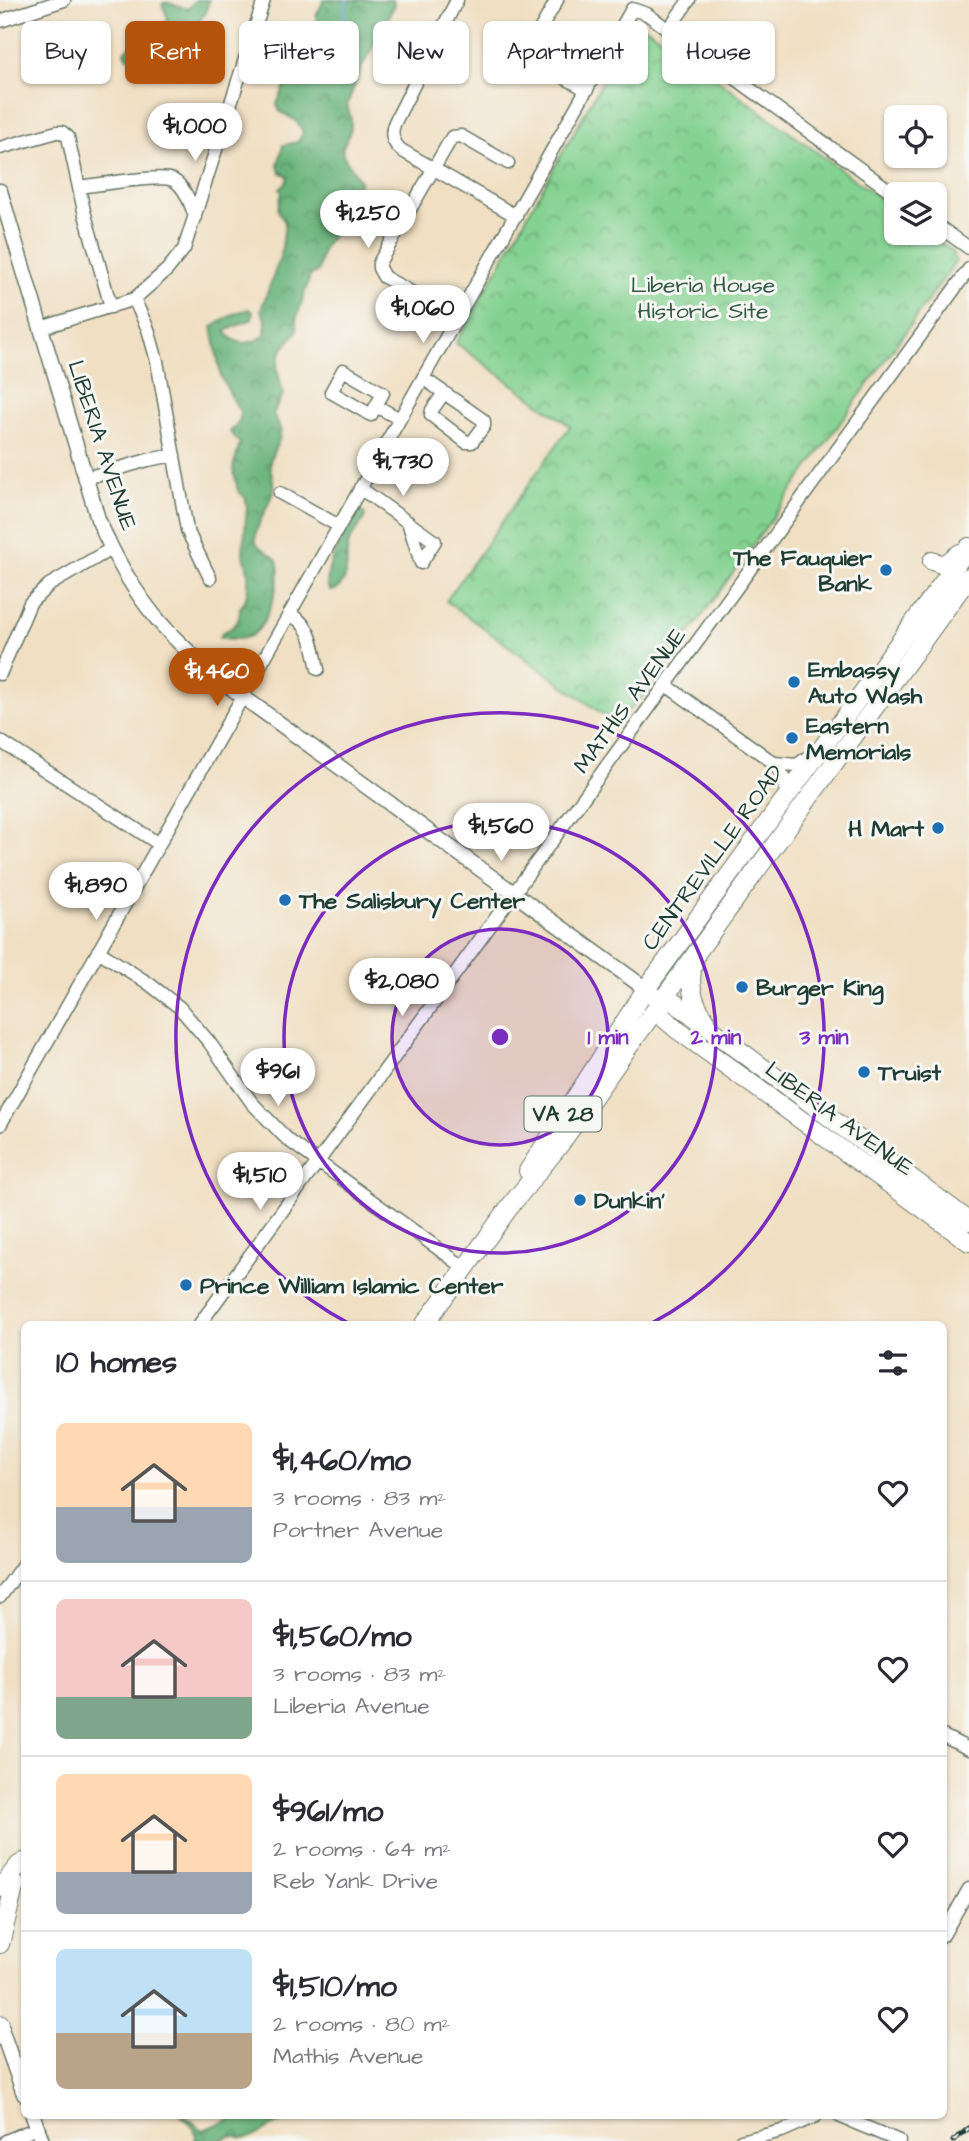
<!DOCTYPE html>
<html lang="en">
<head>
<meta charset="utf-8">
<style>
	body { margin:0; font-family:"Architects Daughter",sans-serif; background:#f7f7f7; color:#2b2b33; height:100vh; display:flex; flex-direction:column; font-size:26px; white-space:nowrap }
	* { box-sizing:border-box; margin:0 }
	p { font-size:23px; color:#7c7c81 }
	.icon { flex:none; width:38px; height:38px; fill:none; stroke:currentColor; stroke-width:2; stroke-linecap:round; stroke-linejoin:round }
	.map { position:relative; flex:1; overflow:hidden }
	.panel { position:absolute; left:21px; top:1321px; width:926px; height:798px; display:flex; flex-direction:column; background:#fff; border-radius:10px; box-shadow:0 2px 5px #0004 }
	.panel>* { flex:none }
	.banner { position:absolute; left:21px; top:21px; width:928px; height:63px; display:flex; gap:14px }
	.buttons { position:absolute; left:884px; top:105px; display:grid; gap:14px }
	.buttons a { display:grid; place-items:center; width:63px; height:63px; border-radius:10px; background:#fff; box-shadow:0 2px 5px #0004; font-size:35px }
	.price { position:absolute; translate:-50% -60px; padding:0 16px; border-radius:24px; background:#fff; color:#222; font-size:23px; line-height:46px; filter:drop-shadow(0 2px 4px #0008) }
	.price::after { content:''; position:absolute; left:50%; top:42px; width:21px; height:16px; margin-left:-10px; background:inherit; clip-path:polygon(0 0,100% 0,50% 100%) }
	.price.current { background:#b45309; color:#fff }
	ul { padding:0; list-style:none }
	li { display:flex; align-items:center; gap:21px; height:175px; padding:0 35px }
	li+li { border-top:2px solid #e1e1e2 }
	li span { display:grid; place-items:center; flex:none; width:196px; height:140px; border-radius:10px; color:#555 }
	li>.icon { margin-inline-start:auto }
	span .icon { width:84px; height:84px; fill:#fffc; stroke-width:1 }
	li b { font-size:30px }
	h2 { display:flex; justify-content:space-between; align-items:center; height:84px; padding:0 35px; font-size:30px }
	.chip { padding:0 24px; border-radius:10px; background:#fff; box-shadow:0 2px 5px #0004; font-size:24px; line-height:63px }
	.chip.current { background:#b45309; color:#fff }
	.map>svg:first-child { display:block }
</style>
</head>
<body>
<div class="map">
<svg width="969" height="2141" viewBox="0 0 969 2141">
	<defs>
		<pattern id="forest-crowns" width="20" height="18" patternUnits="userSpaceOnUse" patternTransform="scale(1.75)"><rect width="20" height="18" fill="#6bb47b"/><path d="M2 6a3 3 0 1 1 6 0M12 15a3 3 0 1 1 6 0" fill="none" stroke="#579466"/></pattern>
		<pattern id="park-crowns" width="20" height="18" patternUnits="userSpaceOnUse" patternTransform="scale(1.75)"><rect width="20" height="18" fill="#84d291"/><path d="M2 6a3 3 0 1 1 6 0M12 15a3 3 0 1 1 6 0" fill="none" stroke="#6bac77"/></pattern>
	</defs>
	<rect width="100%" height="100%" fill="#f6f6f2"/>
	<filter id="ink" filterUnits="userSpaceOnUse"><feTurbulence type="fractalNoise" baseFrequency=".0143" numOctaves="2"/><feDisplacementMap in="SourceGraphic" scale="14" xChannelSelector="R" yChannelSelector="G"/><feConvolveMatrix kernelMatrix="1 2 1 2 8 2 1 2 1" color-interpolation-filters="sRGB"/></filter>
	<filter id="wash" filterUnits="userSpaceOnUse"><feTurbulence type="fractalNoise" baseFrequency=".00686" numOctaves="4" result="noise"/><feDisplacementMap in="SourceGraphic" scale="28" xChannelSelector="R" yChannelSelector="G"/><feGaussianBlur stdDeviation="1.57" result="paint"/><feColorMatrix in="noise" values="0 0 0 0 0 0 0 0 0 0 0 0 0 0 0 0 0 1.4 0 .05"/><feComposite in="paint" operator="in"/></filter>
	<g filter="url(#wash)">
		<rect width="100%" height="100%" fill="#f0dfc2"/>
		<path fill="url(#forest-crowns)" stroke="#457858" stroke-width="2" d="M195,0H209L206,11L197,25L155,62L136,63L126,56L125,51L167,21L168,18L162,4L166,2L188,9Z
			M324,0H393L394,6L361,69L347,105L351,120V129L342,149L343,155L360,181L355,194L344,206H338L333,212V235L323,249L318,271L310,276L296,320L297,331L280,353L277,368L283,394L273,414C275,419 279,424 280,429C283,442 269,452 270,465C271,475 275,481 273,491C270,505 252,530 256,542C259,550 271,553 277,560C283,577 268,625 252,635C242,640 231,640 220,637L222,633C235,627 240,623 240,608C251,597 250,568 243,554L247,506L245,497L238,491L233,468L240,443L230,432L240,420V412L221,377L212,327L236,313L249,309L253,312L252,319L225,331C235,346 251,346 265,335L266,321L261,310L281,255L285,222C275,208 278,208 282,193L280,188L286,183L288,176L280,172L278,165L283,145L298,142L303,133C298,120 292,118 280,112L277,104L285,86L300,67L306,46L311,39L318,37L320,31L316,16Z
			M362,511L365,515C362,525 355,531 350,540C342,557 353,576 337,589L330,591C318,573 348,530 358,513Z
			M180,2116H185L203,2130L240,2116H292L253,2137L242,2138L237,2136H230L218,2141H195C199,2129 189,2123 180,2116Z"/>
		<path fill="url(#park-crowns)" stroke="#528862" stroke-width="2" d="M638,27L647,28L896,210V233H928L952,251L956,261L647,693L615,723L446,601L570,426L456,343L630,32Z"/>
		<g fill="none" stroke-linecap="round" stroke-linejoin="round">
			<path stroke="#6fa2db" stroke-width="2.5" d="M332,72L331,36L333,31C356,22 339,18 347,0"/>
		</g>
	</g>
	<g filter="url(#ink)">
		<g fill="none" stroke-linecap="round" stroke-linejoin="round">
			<g stroke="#687666" stroke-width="15">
				<path id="minor" d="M457,0L395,122C390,133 392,142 401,150L516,216
					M0,21L64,0
					M668,30L689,0
					M495,39L587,90
					M525,56L557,0
					M0,148L57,132H62L68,137L84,211L111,307
					M79,187C97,185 160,174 173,180C185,186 191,205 195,217
					M934,223L969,248
					M134,299L148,329L157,361L187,530L210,578
					M433,304L384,277L379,268V263L452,137L461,136L508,163
					M41,328L134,299L167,270L184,249L264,0
					M343,370L383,393L371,415L331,392Z
					M423,378L483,420L484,421V426L472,442H466L431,415L432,410L444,393
					M376,406L400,419
					M86,478L148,460L174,455
					M360,488L434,541H435L421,563L408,522
					M280,493L339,526
					M289,614C312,624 313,647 318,669
					M0,674L30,603L49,585L111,549
					M666,685L774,763L786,780V797
					M0,741L159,844
					M774,763L797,765L812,754
					M98,951L148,983L179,1007L209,1042L252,1103L288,1140L465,1268
					M0,1125L632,9L647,14L896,195
					M199,1325L969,269
					M0,1597L24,1563
					M943,1736L969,1749
					M943,1935L969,1889
					M839,2116L899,2141
					M6,2141L37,2128
					M741,2141L782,2131L816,2116"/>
			</g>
			<g stroke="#687666" stroke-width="17">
				<path id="major" d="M0,191L98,519C134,603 171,642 243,697L646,989
					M0,2026L24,2094
					M33,2116L42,2141"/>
			</g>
			<g stroke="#687666" stroke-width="20">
				<path id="highway" d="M932,561L944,565L960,553
					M695,958C687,981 691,1001 706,1020
					M653,996L660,1002L672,1001L692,1015L969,1221
					M660,1002V1015L679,1031L969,1242
					M528,1171L646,989L969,547
					M424,1325L511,1205L558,1147L629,1046L969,577
					M0,1888L19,1865L24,1862
					M0,1944L15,1884
					M0,2024V2027"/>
			</g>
			<use href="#minor" stroke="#fff" stroke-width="12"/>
			<use href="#major" stroke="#fff" stroke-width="14"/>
			<use href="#highway" stroke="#fff" stroke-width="18"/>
			<g stroke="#1f3d34" stroke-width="5">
				<path id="rail" d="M953,2141L969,2128"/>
			</g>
			<use href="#rail" stroke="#f6f6f2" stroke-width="2.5" stroke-dasharray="8" stroke-linecap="butt"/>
		</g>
	</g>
	<circle cx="500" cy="1037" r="108" fill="#7b2cbf" fill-opacity=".12"/>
	<g fill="none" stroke="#7b2cbf" stroke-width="3.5">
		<circle cx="500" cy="1037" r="108"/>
		<circle cx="500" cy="1037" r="216"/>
		<path d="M350 1324A324 324 0 1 1 650 1324"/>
	</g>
	<g fill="#1f6fb2" stroke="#f6f6f2" stroke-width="2.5">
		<circle cx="886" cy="570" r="7"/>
		<circle cx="794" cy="682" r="7"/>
		<circle cx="792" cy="738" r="7"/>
		<circle cx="938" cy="828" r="7"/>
		<circle cx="285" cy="900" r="7"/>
		<circle cx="742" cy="987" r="7"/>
		<circle cx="864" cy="1072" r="7"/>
		<circle cx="580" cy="1200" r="7"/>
		<circle cx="186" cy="1285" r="7"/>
	</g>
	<g text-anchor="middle" stroke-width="6" stroke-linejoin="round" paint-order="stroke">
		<rect fill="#f6f6f2" stroke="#60746d" stroke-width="2" x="524.5" y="1096.5" width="77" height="35" rx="5"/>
		<g font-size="21" font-weight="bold" fill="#1f3d34">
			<text x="563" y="1121">VA 28</text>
		</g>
		<g font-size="23" fill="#335b47" stroke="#f6f6f2">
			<text x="703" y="292">Liberia House<tspan x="703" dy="26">Historic Site</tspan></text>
		</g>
		<g font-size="23" fill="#1f3d34" stroke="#f6f6f2">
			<text transform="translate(103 445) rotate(72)" y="8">LIBERIA AVENUE</text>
			<text transform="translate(629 700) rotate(-54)" y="8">MATHIS AVENUE</text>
			<text transform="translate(712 857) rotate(-54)" y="8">CENTREVILLE ROAD</text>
			<text transform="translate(840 1118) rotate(36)" y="8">LIBERIA AVENUE</text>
		</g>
		<g font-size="23" font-weight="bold" fill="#1f3d34" stroke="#f6f6f2" text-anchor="start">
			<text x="872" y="565" text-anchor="end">The Fauquier<tspan x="872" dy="26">Bank</tspan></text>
			<text x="808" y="677">Embassy<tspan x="808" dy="26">Auto Wash</tspan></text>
			<text x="806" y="733">Eastern<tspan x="806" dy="26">Memorials</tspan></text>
			<text x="924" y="836" text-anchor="end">H Mart</text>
			<text x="299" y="908">The Salisbury Center</text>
			<text x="756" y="995">Burger King</text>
			<text x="878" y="1080">Truist</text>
			<text x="594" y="1208">Dunkin'</text>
			<text x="200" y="1293">Prince William Islamic Center</text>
		</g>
	</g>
	<circle cx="500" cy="1037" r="10" fill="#7b2cbf" stroke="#f6f6f2" stroke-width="3.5"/>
	<g font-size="21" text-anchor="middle" font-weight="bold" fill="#7b2cbf" stroke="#f6f6f2" stroke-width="6" stroke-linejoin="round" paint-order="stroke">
		<text x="608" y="1044">1 min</text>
		<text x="716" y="1044">2 min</text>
		<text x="824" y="1044">3 min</text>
	</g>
</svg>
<div class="buttons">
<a><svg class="icon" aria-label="locate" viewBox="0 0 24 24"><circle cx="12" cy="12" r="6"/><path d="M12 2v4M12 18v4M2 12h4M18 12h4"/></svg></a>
<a><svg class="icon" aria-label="layers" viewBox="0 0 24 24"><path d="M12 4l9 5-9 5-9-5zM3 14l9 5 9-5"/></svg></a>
</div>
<b class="price" style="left:195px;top:163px">$1,000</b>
<b class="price" style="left:368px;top:250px">$1,250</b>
<b class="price" style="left:423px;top:345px">$1,060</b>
<b class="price" style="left:403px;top:498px">$1,730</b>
<b class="price current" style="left:217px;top:708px">$1,460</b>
<b class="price" style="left:501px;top:863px">$1,560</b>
<b class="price" style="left:96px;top:922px">$1,890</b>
<b class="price" style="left:402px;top:1018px">$2,080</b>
<b class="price" style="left:278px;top:1108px">$961</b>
<b class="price" style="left:260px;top:1212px">$1,510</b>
<div class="banner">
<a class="chip">Buy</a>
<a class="chip current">Rent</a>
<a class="chip">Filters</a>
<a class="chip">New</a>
<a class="chip">Apartment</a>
<a class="chip">House</a>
</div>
<section class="panel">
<h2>10 homes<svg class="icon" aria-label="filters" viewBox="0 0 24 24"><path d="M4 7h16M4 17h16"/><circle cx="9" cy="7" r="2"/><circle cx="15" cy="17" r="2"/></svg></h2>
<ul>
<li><span style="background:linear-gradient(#ffd9b3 60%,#9aa5b1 0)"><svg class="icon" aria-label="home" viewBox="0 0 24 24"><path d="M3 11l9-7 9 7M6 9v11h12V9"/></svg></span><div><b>$1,460/mo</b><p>3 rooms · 83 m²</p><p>Portner Avenue</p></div><svg class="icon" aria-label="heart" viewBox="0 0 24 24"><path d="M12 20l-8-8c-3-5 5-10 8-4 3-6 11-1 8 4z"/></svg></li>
<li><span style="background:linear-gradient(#f6c9c9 70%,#7fa58c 0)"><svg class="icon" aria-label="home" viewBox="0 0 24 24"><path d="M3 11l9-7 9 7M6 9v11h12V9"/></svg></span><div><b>$1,560/mo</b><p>3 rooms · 83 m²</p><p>Liberia Avenue</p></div><svg class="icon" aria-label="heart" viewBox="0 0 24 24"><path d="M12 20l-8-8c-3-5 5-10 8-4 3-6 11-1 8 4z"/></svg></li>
<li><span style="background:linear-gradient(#ffd9b3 70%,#9aa5b1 0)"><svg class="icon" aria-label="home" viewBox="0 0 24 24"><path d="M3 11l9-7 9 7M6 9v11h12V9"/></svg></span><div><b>$961/mo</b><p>2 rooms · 64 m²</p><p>Reb Yank Drive</p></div><svg class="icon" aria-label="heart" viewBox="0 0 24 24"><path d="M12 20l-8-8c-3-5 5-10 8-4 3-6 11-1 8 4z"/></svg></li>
<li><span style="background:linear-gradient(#bfe0f5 60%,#b9a48a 0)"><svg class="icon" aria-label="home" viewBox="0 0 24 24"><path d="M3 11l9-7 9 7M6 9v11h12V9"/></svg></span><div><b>$1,510/mo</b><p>2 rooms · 80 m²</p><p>Mathis Avenue</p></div><svg class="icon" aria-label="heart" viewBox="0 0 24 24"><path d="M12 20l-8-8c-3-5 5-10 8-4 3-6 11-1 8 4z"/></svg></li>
</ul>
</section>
</div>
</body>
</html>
